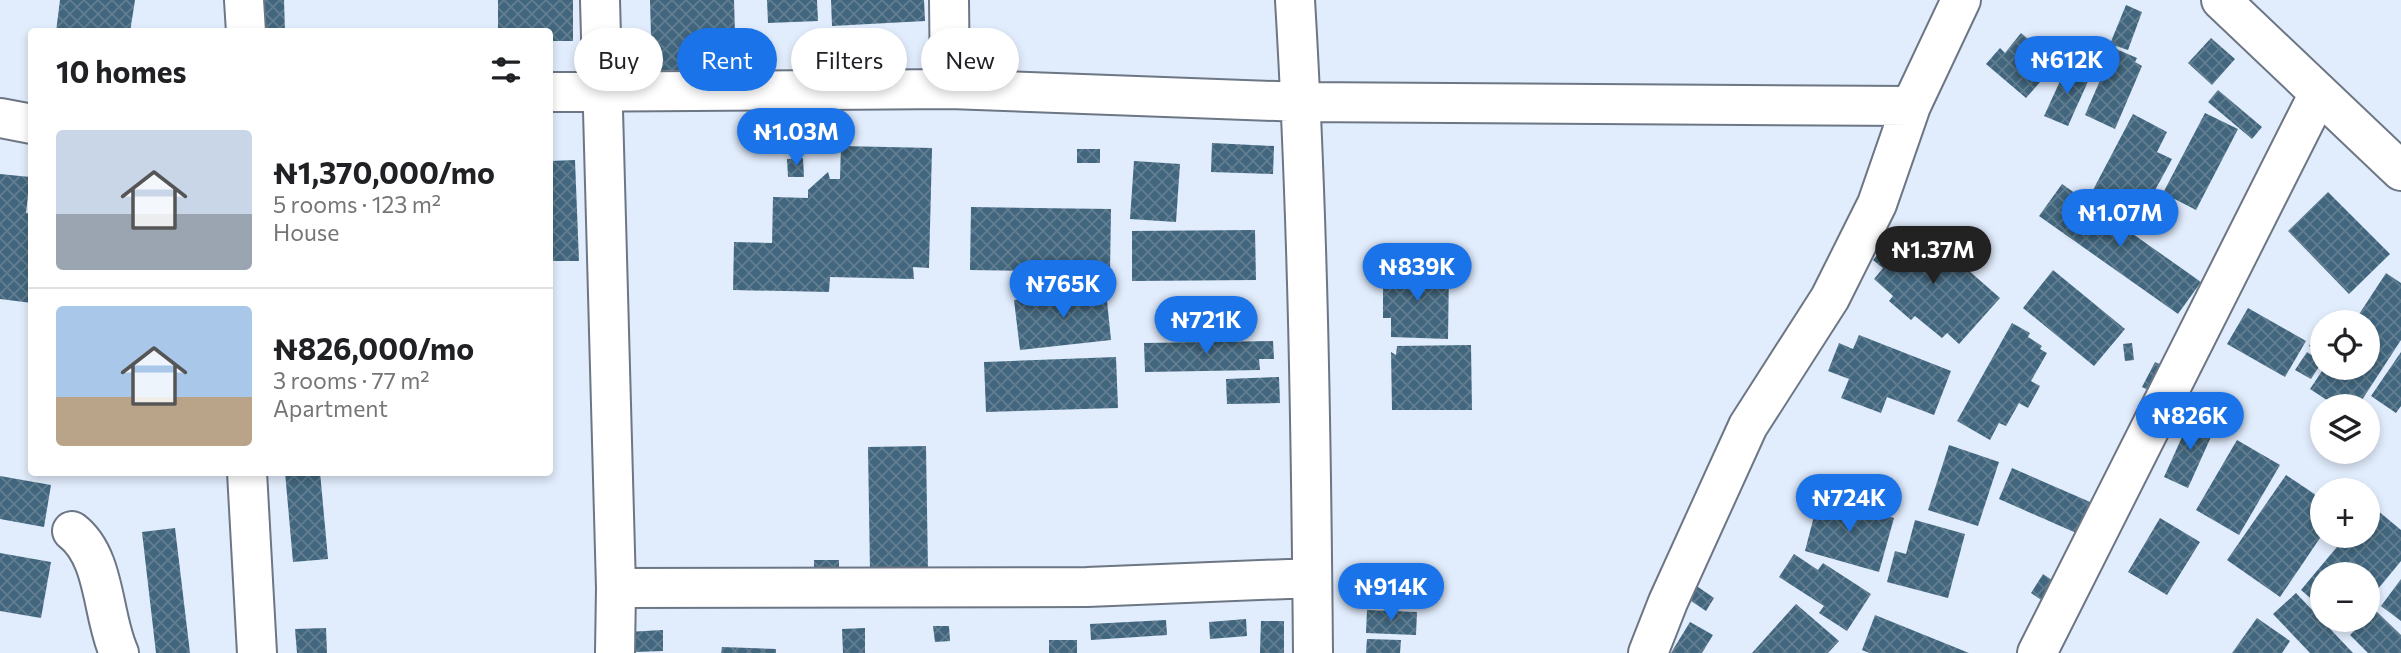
<!DOCTYPE html>
<html lang="en">
<head>
<meta charset="utf-8">
<style>
	body { margin:0; font-family:Commissioner,sans-serif; background:#f2f2f2; color:#202124; height:100vh; display:flex; flex-direction:column; font-size:26px; white-space:nowrap }
	* { box-sizing:border-box; margin:0 }
	p { font-size:23px; color:#757577 }
	.icon { flex:none; width:38px; height:38px; fill:none; stroke:currentColor; stroke-width:2; stroke-linecap:round; stroke-linejoin:round }
	.map { position:relative; flex:1; overflow:hidden }
	.panel { position:absolute; left:28px; top:28px; width:525px; height:448px; display:flex; flex-direction:column; background:#fff; border-radius:7px; box-shadow:0 4px 10px #0003 }
	.panel>* { flex:none }
	.top-card { position:absolute; left:574px; top:28px; width:665px; height:63px; display:flex; gap:14px }
	.tools { position:absolute; left:2310px; top:310px; display:grid; gap:14px }
	.tools a { display:grid; place-items:center; width:70px; height:70px; border-radius:50%; background:#fff; box-shadow:0 4px 10px #0003; font-size:35px }
	.price { position:absolute; translate:-50% -60px; padding:0 16px; border-radius:24px; background:#1a73e8; color:#fff; font-size:23px; line-height:46px; filter:drop-shadow(0 2px 4px #0008) }
	.price::after { content:''; position:absolute; left:50%; top:42px; width:21px; height:16px; margin-left:-10px; background:inherit; clip-path:polygon(0 0,100% 0,50% 100%) }
	.price.active { background:#222; color:#fff }
	ul { padding:0; list-style:none }
	li { display:flex; align-items:center; gap:21px; height:175px; padding:0 28px }
	li+li { border-top:2px solid #e0e0e0 }
	li span { display:grid; place-items:center; flex:none; width:196px; height:140px; border-radius:7px; color:#555 }
	li>.icon { margin-inline-start:auto }
	span .icon { width:84px; height:84px; fill:#fffc; stroke-width:1 }
	li b { font-size:30px }
	h2 { display:flex; justify-content:space-between; align-items:center; height:84px; padding:0 28px; font-size:30px }
	.chip { padding:0 24px; border-radius:32px; background:#fff; box-shadow:0 4px 10px #0003; font-size:24px; line-height:63px }
	.chip.active { background:#1a73e8; color:#fff }
	.map>svg:first-child { display:block }
</style>
</head>
<body>
<div class="map">
<svg width="2401" height="653" viewBox="0 0 2401 653">
	<defs>
		<pattern id="building-cross-hatch" width="8" height="8" patternUnits="userSpaceOnUse" patternTransform="scale(1.75)"><rect width="8" height="8" fill="#41667e"/><path d="M0 0l8 8M0 8l8-8" fill="none" stroke="#627e90"/></pattern>
	</defs>
	<rect width="100%" height="100%" fill="#e1ecfc"/>
	<path fill="url(#building-cross-hatch)" d="M60,0H135L130,32L77,29L76,32H56Z
		M264,0H284L285,32H265Z
		M498,0H573V41H550V32H498Z
		M650,0H734L736,68L652,71Z
		M767,0H817L818,21L768,23Z
		M831,0H924L925,21L832,26Z
		M2126,5L2142,12L2128,50L2110,44Z
		M2021,33L2039,48L2023,66L2041,81L2026,98L1986,64L2000,48L2005,53Z
		M2211,38L2235,59L2212,85L2188,63Z
		M883,41V78H831L830,42Z
		M2114,48L2137,58L2135,62L2142,66L2115,129L2085,115Z
		M2067,66L2090,77L2068,126L2044,116Z
		M2218,90L2262,127L2252,139L2208,102Z
		M2205,113L2238,129L2196,210L2163,193Z
		M2133,114L2167,132L2157,152L2172,159L2141,216L2093,190Z
		M778,134L804,135L803,152L778,151Z
		M1212,143L1274,146L1273,174L1211,172Z
		M841,146L932,148L929,268L913,267L914,279L830,277L829,292L733,290L734,242L772,243L773,197L808,198V190L828,172L830,179H840Z
		M1077,149H1100V163H1077Z
		M803,158L804,177H788L787,159Z
		M575,160L579,261H550V161Z
		M1134,161L1180,164L1176,222L1130,219Z
		M0,174L30,177L26,213L32,214V303L0,299Z
		M2062,184L2201,282L2178,314L2039,216Z
		M2328,192L2390,254L2349,294L2288,231Z
		M971,207L1111,209L1110,272L970,270Z
		M1920,228L2000,298L1959,344L1947,333L1942,338L1915,316L1911,320L1889,301L1893,296L1874,279L1883,268L1873,260L1897,232L1908,241Z
		M1255,230L1256,280L1132,281V231Z
		M1391,268L1449,269L1448,339L1391,337V318H1383V279Z
		M2053,270L2125,329L2094,366L2023,308Z
		M2386,273L2401,283V340L2358,406H2336L2310,389L2324,368H2368V322H2354Z
		M1106,291L1111,340L1020,350L1014,300Z
		M2248,308L2306,341L2285,377L2227,344Z
		M2012,323L2030,333L2028,337L2042,346L2040,349L2047,353L2031,381L2040,386L2028,408L2019,403L2006,426L1999,423L1990,440L1957,421Z
		M2322,323V354L2309,346Z
		M1859,335L1951,371L1934,415L1887,397L1881,413L1841,398L1849,379L1828,371L1839,343L1853,349Z
		M1273,341L1274,359H1259L1260,370L1145,372L1144,343Z
		M2132,343L2134,360L2125,361L2123,344Z
		M1471,345L1472,410H1392L1391,352L1396,355L1397,346Z
		M2307,352L2322,362L2311,379L2295,370Z
		M2401,352V406L2396,413L2371,396Z
		M1116,357L1118,408L986,412L984,362Z
		M2155,362L2171,369L2158,395L2142,387Z
		M1279,377L1280,403L1227,404L1226,379Z
		M2191,417L2215,428L2188,488L2164,477Z
		M2237,440L2280,465L2239,535L2196,510Z
		M1949,445L1999,462L1978,526L1928,510Z
		M926,446L928,571H870L868,447Z
		M2012,468L2097,505L2083,536L1999,499Z
		M285,472H320L328,559L293,562Z
		M2286,475L2322,499V535L2280,597L2227,560Z
		M0,476L51,485L44,527L0,519Z
		M1819,497L1894,518L1879,572L1805,551Z
		M2371,505L2401,530V561L2368,601V574H2322V608L2301,590L2346,536H2368V509Z
		M2160,518L2200,542L2167,595L2128,572Z
		M1915,520L1965,534L1948,598L1887,582L1895,551L1906,554Z
		M175,528L190,653H156L142,532Z
		M0,553L51,562L41,618L0,611Z
		M1794,554L1818,570L1823,563L1871,594L1847,631L1819,613L1824,606L1779,577Z
		M814,560H839V579H814Z
		M2043,574L2061,586L2049,605L2031,593Z
		M2401,579V621L2381,606Z
		M1688,580L1714,598L1706,611L1679,593Z
		M2296,593L2353,653H2310L2273,614Z
		M1796,604L1839,641L1828,653H1752Z
		M1367,610L1417,612L1416,635L1366,633Z
		M2375,610L2401,635V653H2368L2350,635L2365,620H2368Z
		M1875,615L1969,653H1869L1862,650Z
		M2257,618L2290,641L2282,653H2232Z
		M1246,619L1247,636L1210,639L1209,622Z
		M1166,620L1167,635L1091,640L1090,624Z
		M1261,621H1284V653H1260Z
		M1690,622L1713,635L1702,653H1671Z
		M933,626H949L950,641L935,642Z
		M326,628L327,653H297L295,629Z
		M865,628V653H843L842,629Z
		M663,630V651L634,652L627,632Z
		M1367,639L1401,640L1400,653H1366Z
		M1049,640H1077V653H1049Z
		M722,647L776,649V653H721Z"/>
	<g fill="none" stroke-linecap="round" stroke-linejoin="round">
		<g stroke="#6c7684" stroke-width="42">
			<path id="minor" d="M244,0L246,32
				M600,0L616,588L615,653
				M949,0L950,89
				M1295,0C1308,217 1311,435 1313,653
				M2221,0L2401,171
				M550,92L950,89L1301,102L1911,106
				M0,118L32,124
				M247,472L257,653
				M72,531C106,557 102,616 119,653
				M616,588L1087,587L1312,578
				M1648,653L1668,602L1748,426L1830,298L1877,204L1911,106L1961,0
				M2037,653L2319,93"/>
		</g>
		<use href="#minor" stroke="#fff" stroke-width="38"/>
	</g>
</svg>
<div class="tools">
<a><svg class="icon" aria-label="locate" viewBox="0 0 24 24"><circle cx="12" cy="12" r="6"/><path d="M12 2v4M12 18v4M2 12h4M18 12h4"/></svg></a>
<a><svg class="icon" aria-label="layers" viewBox="0 0 24 24"><path d="M12 4l9 5-9 5-9-5zM3 14l9 5 9-5"/></svg></a>
<a>+</a>
<a>−</a>
</div>
<b class="price" style="left:2067px;top:96px">₦612K</b>
<b class="price" style="left:796px;top:168px">₦1.03M</b>
<b class="price" style="left:2120px;top:249px">₦1.07M</b>
<b class="price active" style="left:1933px;top:286px">₦1.37M</b>
<b class="price" style="left:1417px;top:303px">₦839K</b>
<b class="price" style="left:1063px;top:320px">₦765K</b>
<b class="price" style="left:1206px;top:356px">₦721K</b>
<b class="price" style="left:2190px;top:452px">₦826K</b>
<b class="price" style="left:1849px;top:534px">₦724K</b>
<b class="price" style="left:1391px;top:623px">₦914K</b>
<div class="top-card">
<a class="chip">Buy</a>
<a class="chip active">Rent</a>
<a class="chip">Filters</a>
<a class="chip">New</a>
</div>
<section class="panel">
<h2>10 homes<svg class="icon" aria-label="filters" viewBox="0 0 24 24"><path d="M4 7h16M4 17h16"/><circle cx="9" cy="7" r="2"/><circle cx="15" cy="17" r="2"/></svg></h2>
<ul>
<li><span style="background:linear-gradient(#c9d6e8 60%,#9aa5b1 0)"><svg class="icon" aria-label="home" viewBox="0 0 24 24"><path d="M3 11l9-7 9 7M6 9v11h12V9"/></svg></span><div><b>₦1,370,000/mo</b><p>5 rooms · 123 m²</p><p>House</p></div></li>
<li><span style="background:linear-gradient(#a9c7e8 65%,#b9a48a 0)"><svg class="icon" aria-label="home" viewBox="0 0 24 24"><path d="M3 11l9-7 9 7M6 9v11h12V9"/></svg></span><div><b>₦826,000/mo</b><p>3 rooms · 77 m²</p><p>Apartment</p></div></li>
</ul>
</section>
</div>
</body>
</html>
